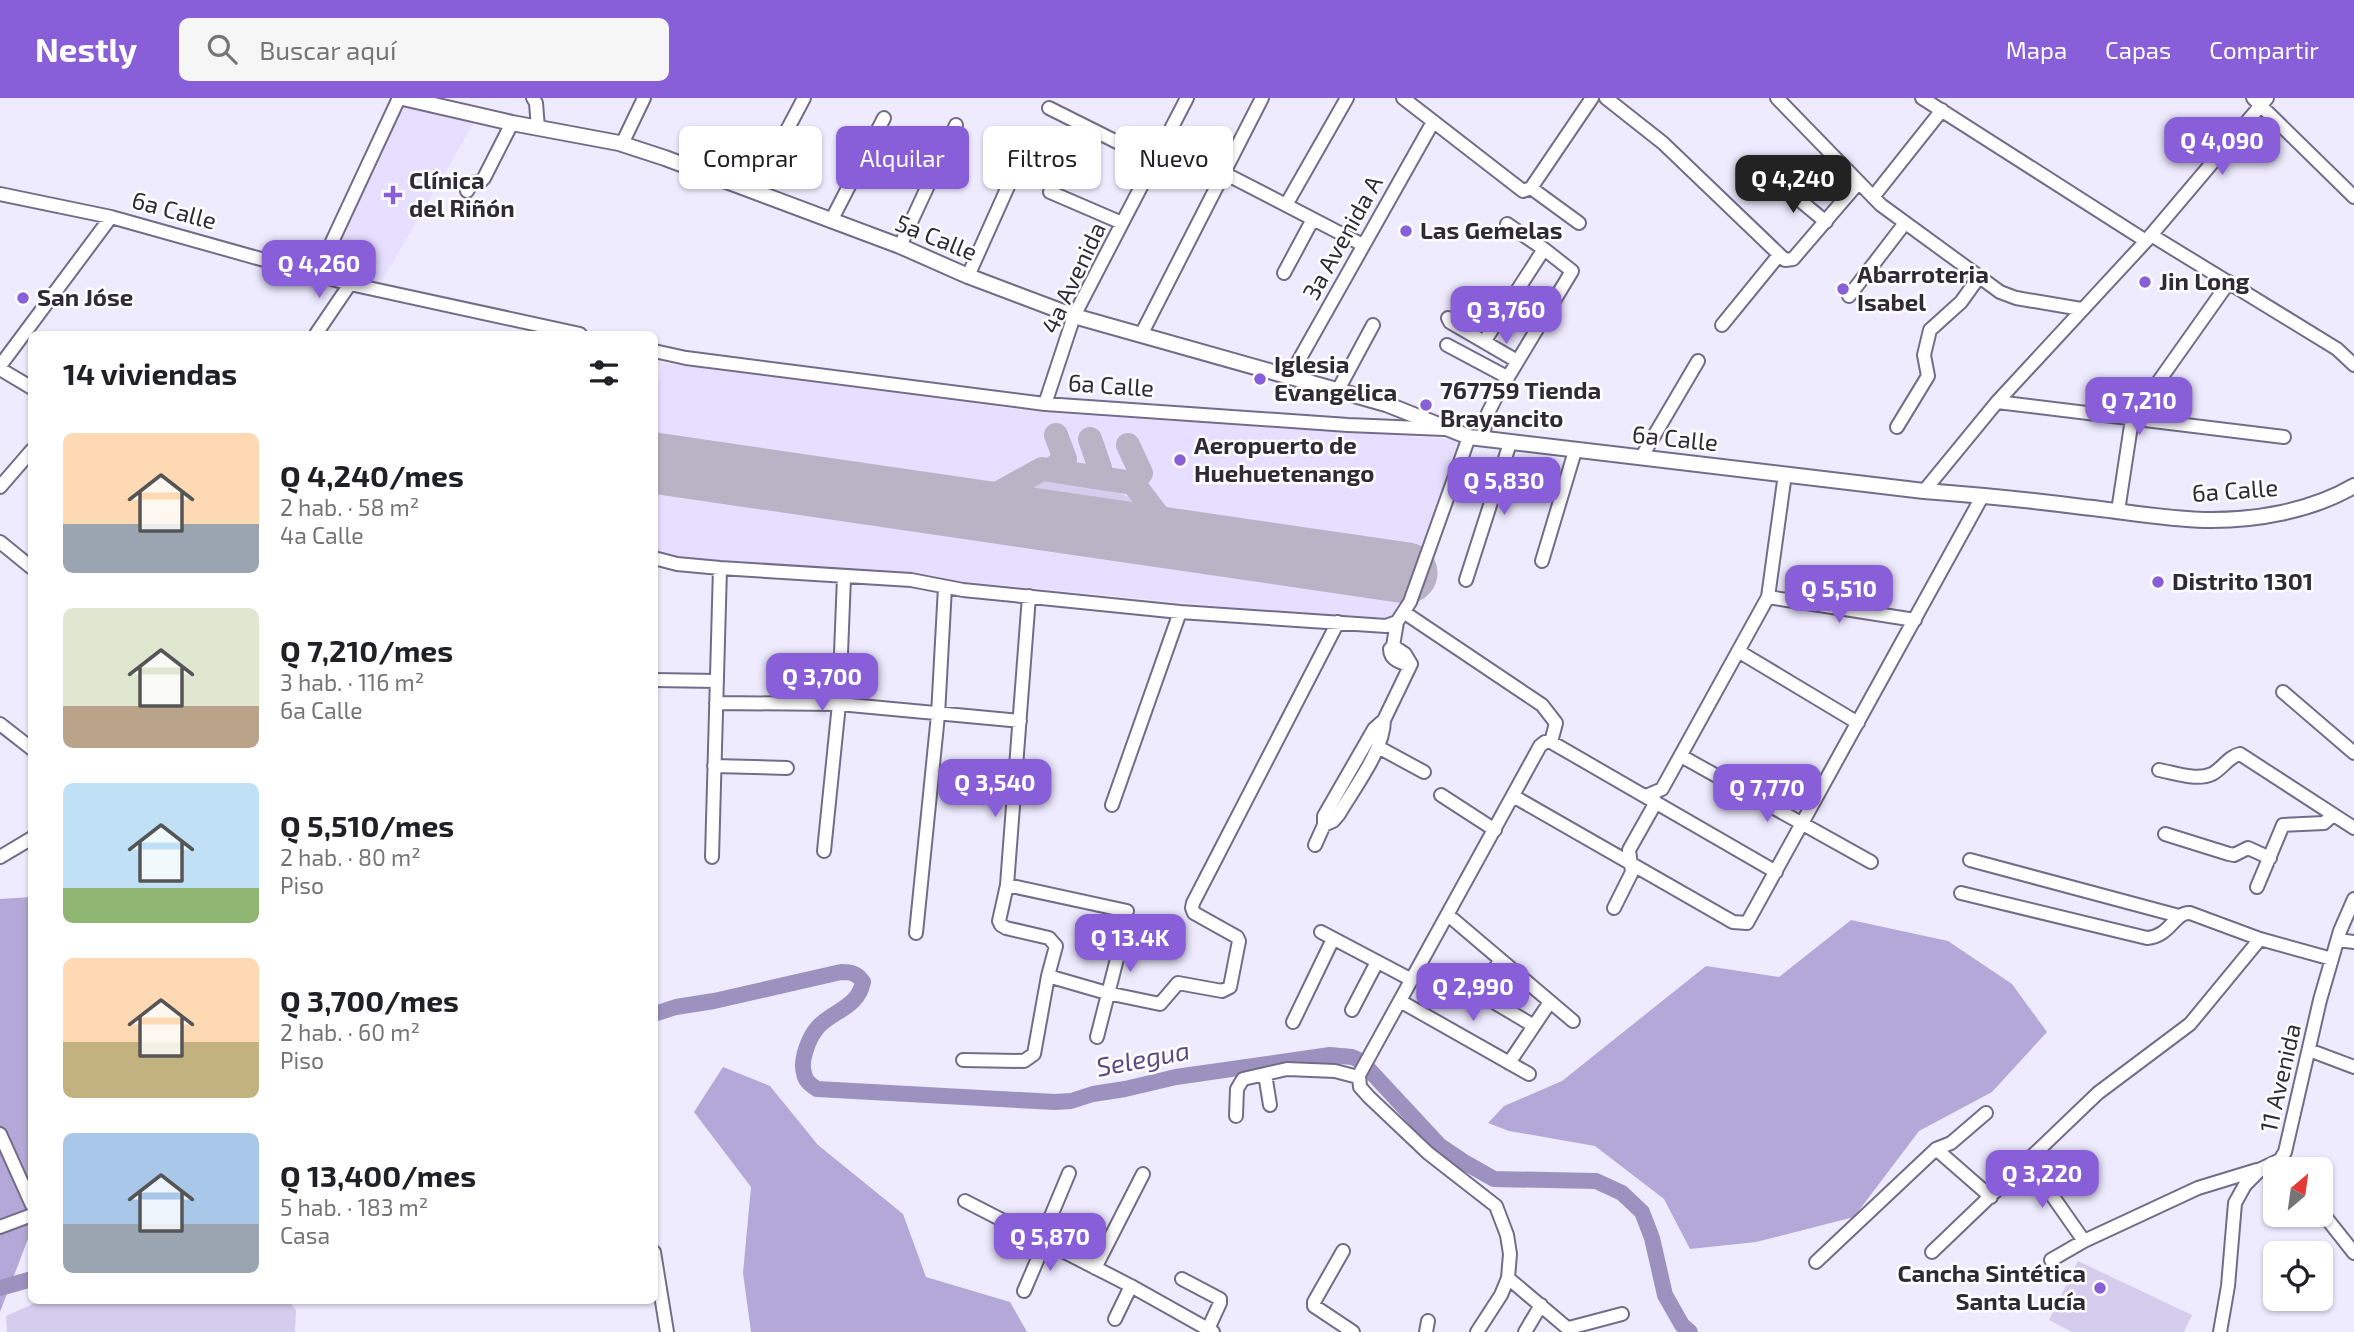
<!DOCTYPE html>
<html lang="es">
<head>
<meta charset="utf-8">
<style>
	body { margin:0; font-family:"Exo 2",sans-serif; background:#f6f6f6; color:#202124; height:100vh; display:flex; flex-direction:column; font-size:26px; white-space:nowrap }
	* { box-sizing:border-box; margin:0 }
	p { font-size:23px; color:#757577 }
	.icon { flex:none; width:38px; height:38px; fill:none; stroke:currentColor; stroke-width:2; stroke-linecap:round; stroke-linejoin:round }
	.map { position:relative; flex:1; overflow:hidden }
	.drawer { position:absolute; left:28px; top:233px; width:630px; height:973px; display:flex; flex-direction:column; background:#fff; border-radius:10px; box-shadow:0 2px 5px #0004 }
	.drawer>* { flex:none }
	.banner { position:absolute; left:679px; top:28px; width:665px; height:63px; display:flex; gap:14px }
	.needle { width:46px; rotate:29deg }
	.tools { position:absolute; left:2263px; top:1059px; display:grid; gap:14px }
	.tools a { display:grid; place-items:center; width:70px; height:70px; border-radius:10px; background:#fff; box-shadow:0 2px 5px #0004; font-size:35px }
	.price { position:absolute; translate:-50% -60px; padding:0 16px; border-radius:14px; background:#885fd9; color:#fff; font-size:23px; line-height:46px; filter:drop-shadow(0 2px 4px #0008) }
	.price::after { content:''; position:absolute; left:50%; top:42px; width:21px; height:16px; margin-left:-10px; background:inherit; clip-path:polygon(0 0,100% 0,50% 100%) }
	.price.on { background:#222; color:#fff }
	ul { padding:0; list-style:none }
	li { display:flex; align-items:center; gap:21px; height:175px; padding:0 35px }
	li span { display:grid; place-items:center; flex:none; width:196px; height:140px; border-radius:10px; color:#555 }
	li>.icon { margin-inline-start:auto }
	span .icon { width:84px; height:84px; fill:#fffc; stroke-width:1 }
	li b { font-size:30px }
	h2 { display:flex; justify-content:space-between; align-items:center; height:84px; padding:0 35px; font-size:30px }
	.chip { padding:0 24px; border-radius:10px; background:#fff; box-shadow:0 2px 5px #0004; font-size:24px; line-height:63px }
	.chip.on { background:#885fd9; color:#fff }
	header { display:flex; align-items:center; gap:42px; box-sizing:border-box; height:98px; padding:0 35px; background:#885fd9; color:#fff }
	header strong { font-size:33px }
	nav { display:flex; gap:38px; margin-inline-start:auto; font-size:24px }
	.search { width:490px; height:63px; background:#f6f6f6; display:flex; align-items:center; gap:18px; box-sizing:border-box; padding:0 24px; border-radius:10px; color:#757577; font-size:26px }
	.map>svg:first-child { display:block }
</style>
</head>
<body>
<header>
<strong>Nestly</strong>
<div class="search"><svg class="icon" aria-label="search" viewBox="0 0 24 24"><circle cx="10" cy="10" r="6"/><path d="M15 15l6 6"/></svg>Buscar aquí</div>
<nav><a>Mapa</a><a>Capas</a><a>Compartir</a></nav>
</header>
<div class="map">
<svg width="2354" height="1234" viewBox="0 0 2354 1234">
	<rect width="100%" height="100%" fill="#efebff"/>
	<path fill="#e6dfff" d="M399,0L478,18L377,191L317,176Z
		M662,265L1047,315L1453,341L1462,348L1402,515L1391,525L959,483L929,477L682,462L655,453L654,311Z"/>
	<path fill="#d5cdee" d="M1040,381C1063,385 1127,388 1140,408C1143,412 1144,419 1146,423L1144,427L1013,405C1013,391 1028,384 1040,381Z
		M2078,1163L2192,1217L2184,1234H2072L2049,1222Z
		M42,1202H288L296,1212L295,1234H7L6,1218Z"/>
	<path fill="#b3a8d7" d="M31,799V1133L0,1214V801Z
		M1851,822L1948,843L2012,886L2047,934L1992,994L1919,1033L1854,1119L1756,1144L1690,1151L1664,1101L1595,1048L1509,1033L1488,1025L1504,1008L1562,983L1706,868L1779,879Z
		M723,969L770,988L818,1047L903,1116L926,1179L1010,1204L1027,1234H751L743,1175L751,1089L694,1014Z"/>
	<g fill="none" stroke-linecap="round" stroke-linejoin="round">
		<path stroke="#9d92bf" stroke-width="16" d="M654,916L676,909L714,903L841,874C851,874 857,875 863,884C858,910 832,913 818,929C809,939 800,962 804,975C805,983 811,987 817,991L1055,1004L1071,1003L1093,996L1125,991L1176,979L1330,957L1352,959L1361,963L1440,1048L1464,1064L1494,1081L1596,1083L1622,1095L1642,1114L1652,1140L1665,1197L1682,1227L1690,1234
			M0,1190L32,1181"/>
		<path stroke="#b8b4c6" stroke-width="24" d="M1090,341L1100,370L1093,379
			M1128,347L1141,375L1133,385
			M1051,372L1065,361L1056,337
			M970,411L1042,371L1133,385L1176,441"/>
		<path stroke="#b8b4c6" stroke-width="61" d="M654,365L1407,475"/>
		<g stroke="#736c89" stroke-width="16">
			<path id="minor" d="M533,0L536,5L538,30
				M1403,0L1523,93L1531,90L1592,0
				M1606,0L1663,45L1785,162L1793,161L1859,84
				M1777,0L1881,107L1981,180L2000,194L2016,200L2081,211
				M1922,0L2146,143
				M2253,0L2354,99
				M1049,10L1155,63
				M622,46L644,0
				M1224,75L1363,147
				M1779,85L1826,124
				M1531,90L1579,125
				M467,93L472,85L480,84L484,80L512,25
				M755,93L804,0
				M1050,94L1122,125
				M0,96L111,119L350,186L580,236
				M1873,99L1942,12
				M1286,107L1347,0
				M831,123L884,20
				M2151,137L2337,251L2354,267
				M900,148L956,27
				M1284,175L1313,121
				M317,176L399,0
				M968,178L1019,64
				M1849,198L1905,125
				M1448,220L1450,224L1517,263
				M1722,227L1779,157
				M316,236L350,186
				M1141,237L1262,0
				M1484,244L1544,151
				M1447,247L1507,279
				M654,253L686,260L1045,306L1348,327L1444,331
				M0,268L111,119
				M0,271L32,290
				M1290,278L1433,24
				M1338,292L1373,227
				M1997,304L2284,339
				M1045,306L1074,218L1187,0
				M1897,329L1928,278L1924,257L1930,232L1961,204L1979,179
				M1482,341L1488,315L1496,299L1572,173L1544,151L1507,126
				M1641,360L1698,263
				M0,389L32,352
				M1924,393L1997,304L2146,143L2267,0
				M2118,413L2132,321L2229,184
				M0,444L32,470
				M654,460L677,466L720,470L911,482L963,492L1180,514L1386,528L1397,524L1410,504L1469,339
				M1542,463L1575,353
				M1466,482L1510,345
				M1768,499L1915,522
				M1405,515L1542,607L1556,625L1551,644
				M1393,548L1390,551C1390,562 1402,566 1411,566
				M1738,553L1858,625
				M654,582L717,583
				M2283,594L2354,655
				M716,605L839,606L1020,623
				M0,626L32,651
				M1378,649L1424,674
				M1681,658L1871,764
				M714,668L787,670
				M2159,672C2175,675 2197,683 2212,676C2222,671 2229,658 2240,656L2354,730
				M1441,697L1495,732
				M1513,698L1733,824L1747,825L1983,397
				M1646,698L1662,691L1768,499L1785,376
				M1112,707L1180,514
				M1324,727L1333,723L1339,716C1354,690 1384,652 1384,622
				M2165,736L2229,756L2234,757L2248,750L2270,760
				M1315,747L1324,727V718L1374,631L1384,622L1411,566L1405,556L1393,548L1397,524
				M824,753L839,606L844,479
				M0,759L32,740
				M712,759L720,470
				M1970,762L2179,818
				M1007,787L1127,813
				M2257,789L2283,727L2324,725L2333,717
				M1961,795L2147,840C2171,838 2174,814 2190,815L2260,841L2332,861
				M1614,810L1632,774L1629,752L1656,704
				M1448,817L1573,923
				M1321,834L1412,882
				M916,835L938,617L945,489
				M2338,842L2354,844
				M1500,861L1484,894L1487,900L1534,928
				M1048,878L1107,895L1160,906L1178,885L1222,893L1230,889L1239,843L1237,839L1194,815L1192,810L1193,805L1338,524
				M1400,903L1529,976
				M1352,912L1377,864
				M1293,924L1333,841
				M1097,939L1120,849
				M2309,952L2354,969
				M963,962L1024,963L1034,956L1048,878L1056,848L1049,840L1006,830L1001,827L999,823L1007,787L1029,498
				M1509,965L1550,904
				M1265,976L1270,1007
				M1236,1018L1237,991L1243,981L1287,971L1335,973L1358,979
				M0,1036L32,1107
				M1936,1051L1991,1099
				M2028,1063L2084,1143
				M965,1103L1131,1188L1213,1234
				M2320,1112L2354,1155
				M0,1129L32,1117
				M1041,1142L1069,1075
				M1343,1153L1314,1204V1208L1353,1234
				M654,1154L667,1234
				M1932,1154L2098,995L2190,926L2260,841
				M2051,1162L2084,1143L2198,1090L2257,1072
				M1816,1164L1936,1051L1951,1045L1986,1015
				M1095,1170L1143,1076
				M1508,1180L1572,1234
				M1182,1181L1220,1201V1205L1208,1231
				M1024,1193L1045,1144
				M1115,1221L1131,1188
				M1569,1230L1622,1216
				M1426,1234L1428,1223
				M1477,1234L1501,1197L1508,1180L1510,1156L1507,1137L1496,1108L1428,1055L1369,999L1360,989L1359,977L1540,648L1545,644H1551L1776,774
				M1525,1234L1541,1207
				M2220,1234L2228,1188L2235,1105L2245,1087L2261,1071L2280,1062L2285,1054L2320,902L2340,833L2354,801"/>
		</g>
		<g stroke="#736c89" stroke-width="18">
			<path id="major" d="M403,0L512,25L619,45L665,60L900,148L968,178L1074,218L1386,306L1469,339L1924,393C1977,397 2030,402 2083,409C2122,413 2165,421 2205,422C2255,423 2311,413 2354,388"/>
		</g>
		<use href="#minor" stroke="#fff" stroke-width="12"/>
		<use href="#major" stroke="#fff" stroke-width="14"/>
	</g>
	<g fill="#885fd9" stroke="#fff" stroke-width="2.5">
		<path d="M389.5 86.5h7v7h7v7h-7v7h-7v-7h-7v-7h7z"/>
		<circle cx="1406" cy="133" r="7"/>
		<circle cx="2145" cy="184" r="7"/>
		<circle cx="1843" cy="191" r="7"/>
		<circle cx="23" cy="200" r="7"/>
		<circle cx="1260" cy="281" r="7"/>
		<circle cx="1426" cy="307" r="7"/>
		<circle cx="1180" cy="362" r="7"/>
		<circle cx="2158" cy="484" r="7"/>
		<circle cx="2100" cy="1190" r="7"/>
	</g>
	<g text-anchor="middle" stroke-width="5" stroke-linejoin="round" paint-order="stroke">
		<g font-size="24" font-weight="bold" fill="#2e2b37" stroke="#fff" text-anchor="start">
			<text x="409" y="91">Clínica<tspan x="409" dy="28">del Riñón</tspan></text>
			<text x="1420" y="141">Las Gemelas</text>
			<text x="1857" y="185">Abarroteria<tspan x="1857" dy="28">Isabel</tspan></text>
			<text x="2159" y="192">Jin Long</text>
			<text x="37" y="208">San Jóse</text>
			<text x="1274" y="275">Iglesia<tspan x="1274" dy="28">Evangelica</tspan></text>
			<text x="1440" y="301">767759 Tienda<tspan x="1440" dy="28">Brayancito</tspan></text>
			<text x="1194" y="356">Aeropuerto de<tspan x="1194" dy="28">Huehuetenango</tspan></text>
			<text x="2172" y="492">Distrito 1301</text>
			<text x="2086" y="1184" text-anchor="end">Cancha Sintética<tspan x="2086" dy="28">Santa Lucía</tspan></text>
		</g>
		<g font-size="24" fill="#2e2b37" stroke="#fff">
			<text transform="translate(174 113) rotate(15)" y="8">6a Calle</text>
			<text transform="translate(936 140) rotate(22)" y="8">5a Calle</text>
			<text transform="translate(1343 140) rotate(-61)" y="8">3a Avenida A</text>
			<text transform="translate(1074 180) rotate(-65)" y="8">4a Avenida</text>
			<text transform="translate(1111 288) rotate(4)" y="8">6a Calle</text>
			<text transform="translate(1675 341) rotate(6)" y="8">6a Calle</text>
			<text transform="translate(2235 393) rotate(-4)" y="8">6a Calle</text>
			<text transform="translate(2281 980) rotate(-77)" y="8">11 Avenida</text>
		</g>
		<g font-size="26" font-style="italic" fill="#5c4a87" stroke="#fff">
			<text transform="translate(1143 961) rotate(-11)" y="9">Selegua</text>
		</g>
	</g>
</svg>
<div class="tools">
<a><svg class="needle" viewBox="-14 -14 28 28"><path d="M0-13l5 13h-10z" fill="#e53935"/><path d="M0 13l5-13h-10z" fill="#757577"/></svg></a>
<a><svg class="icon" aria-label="locate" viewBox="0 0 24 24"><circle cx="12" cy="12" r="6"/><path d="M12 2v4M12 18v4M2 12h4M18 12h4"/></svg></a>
</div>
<b class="price" style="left:2222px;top:79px">Q 4,090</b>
<b class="price on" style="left:1793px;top:117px">Q 4,240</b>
<b class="price" style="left:319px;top:202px">Q 4,260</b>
<b class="price" style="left:1506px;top:248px">Q 3,760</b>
<b class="price" style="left:2139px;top:339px">Q 7,210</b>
<b class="price" style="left:1504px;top:419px">Q 5,830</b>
<b class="price" style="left:1839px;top:527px">Q 5,510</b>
<b class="price" style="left:822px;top:615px">Q 3,700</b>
<b class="price" style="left:995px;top:721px">Q 3,540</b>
<b class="price" style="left:1767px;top:726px">Q 7,770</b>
<b class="price" style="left:1130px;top:876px">Q 13.4K</b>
<b class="price" style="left:1473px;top:925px">Q 2,990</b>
<b class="price" style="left:2042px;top:1112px">Q 3,220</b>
<b class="price" style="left:1050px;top:1175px">Q 5,870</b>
<div class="banner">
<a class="chip">Comprar</a>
<a class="chip on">Alquilar</a>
<a class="chip">Filtros</a>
<a class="chip">Nuevo</a>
</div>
<section class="drawer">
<h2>14 viviendas<svg class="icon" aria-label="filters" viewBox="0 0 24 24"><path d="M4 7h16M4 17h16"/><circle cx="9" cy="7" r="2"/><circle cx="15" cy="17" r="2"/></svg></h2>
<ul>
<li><span style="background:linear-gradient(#ffd9b3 65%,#9aa5b1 0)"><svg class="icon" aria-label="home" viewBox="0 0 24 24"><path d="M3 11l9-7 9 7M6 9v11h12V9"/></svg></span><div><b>Q 4,240/mes</b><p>2 hab. · 58 m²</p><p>4a Calle</p></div></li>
<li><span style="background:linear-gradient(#dfe7d0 70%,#b9a48a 0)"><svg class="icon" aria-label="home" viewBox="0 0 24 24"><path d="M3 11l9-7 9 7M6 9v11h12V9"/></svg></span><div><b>Q 7,210/mes</b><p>3 hab. · 116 m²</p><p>6a Calle</p></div></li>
<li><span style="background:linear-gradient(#bfe0f5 75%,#8fb573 0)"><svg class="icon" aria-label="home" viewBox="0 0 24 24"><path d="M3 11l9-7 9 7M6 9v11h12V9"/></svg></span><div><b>Q 5,510/mes</b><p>2 hab. · 80 m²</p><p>Piso</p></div></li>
<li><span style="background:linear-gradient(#ffd9b3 60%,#c2b280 0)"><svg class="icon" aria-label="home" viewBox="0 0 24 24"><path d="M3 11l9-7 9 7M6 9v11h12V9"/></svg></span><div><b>Q 3,700/mes</b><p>2 hab. · 60 m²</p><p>Piso</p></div></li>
<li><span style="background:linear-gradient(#a9c7e8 65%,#9aa5b1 0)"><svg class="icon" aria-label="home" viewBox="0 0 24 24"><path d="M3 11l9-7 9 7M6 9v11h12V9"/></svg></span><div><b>Q 13,400/mes</b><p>5 hab. · 183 m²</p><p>Casa</p></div></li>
</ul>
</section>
</div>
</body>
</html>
